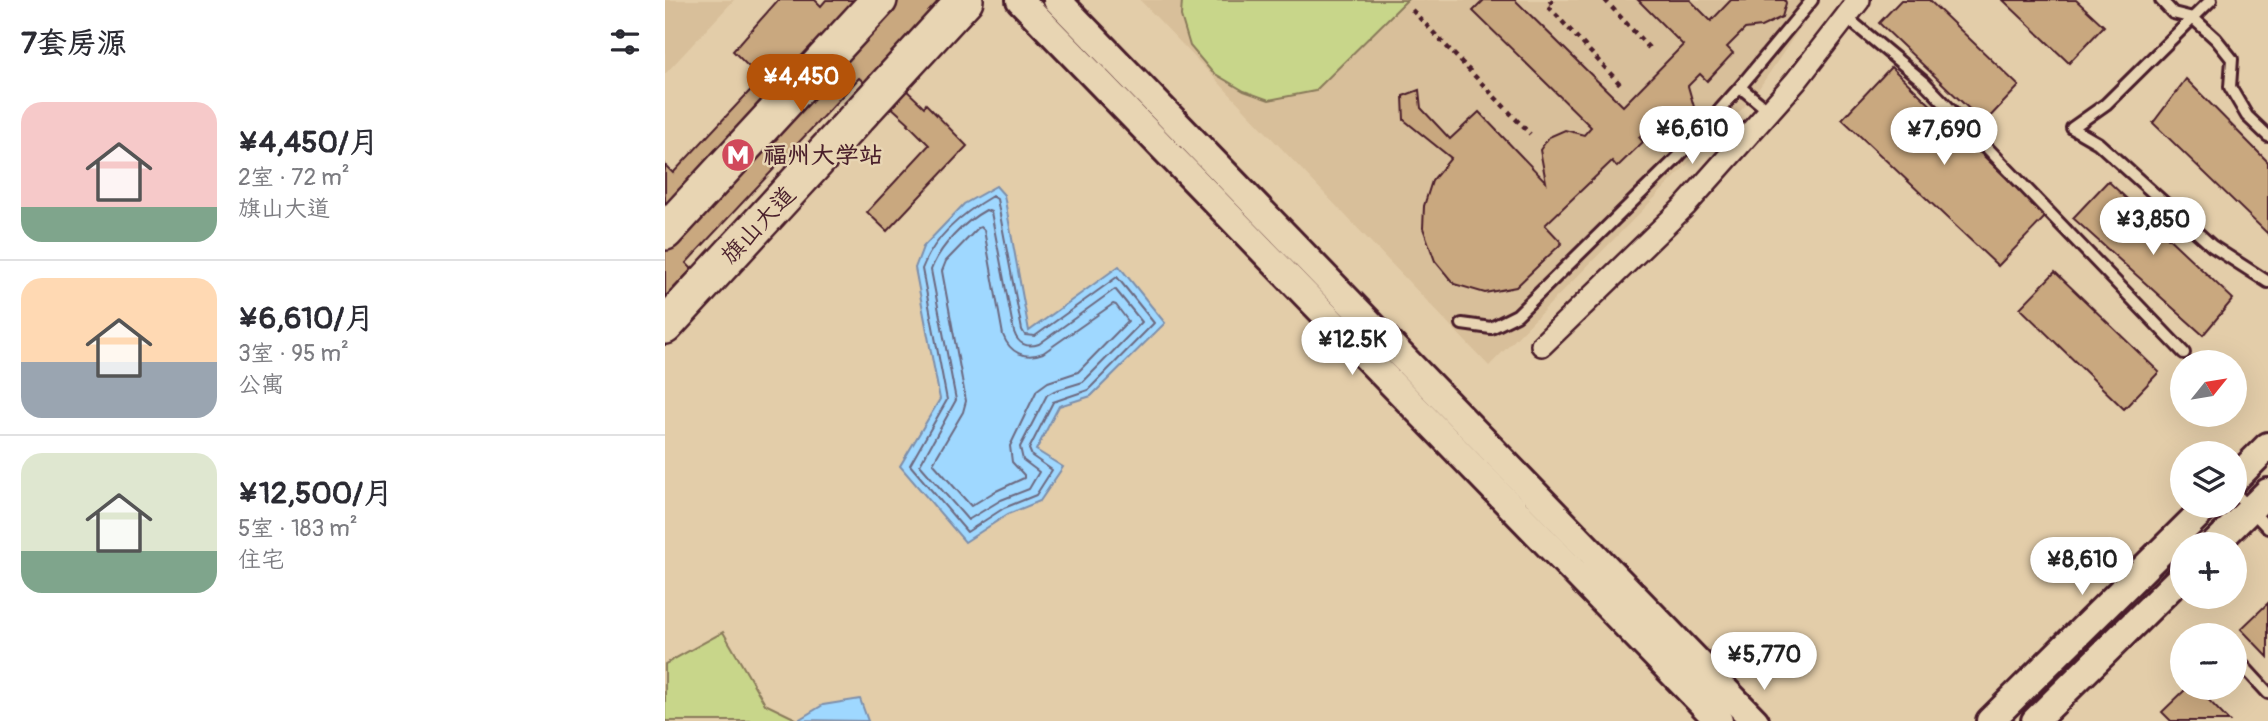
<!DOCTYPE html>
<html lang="zh">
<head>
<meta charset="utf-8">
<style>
	body { margin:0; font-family:Pangolin,"LXGW WenKai TC",sans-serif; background:#f7f7f7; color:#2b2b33; height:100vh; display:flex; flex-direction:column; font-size:26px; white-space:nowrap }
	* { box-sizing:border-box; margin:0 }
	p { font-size:23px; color:#7c7c81 }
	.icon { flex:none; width:38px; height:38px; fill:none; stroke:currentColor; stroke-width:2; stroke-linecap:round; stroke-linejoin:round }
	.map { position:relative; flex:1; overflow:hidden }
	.side { display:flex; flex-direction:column; background:#fff; width:665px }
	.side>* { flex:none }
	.needle { width:46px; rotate:60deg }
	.fabs { position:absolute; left:1505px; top:350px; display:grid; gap:14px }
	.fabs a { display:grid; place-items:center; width:77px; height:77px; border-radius:50%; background:#fff; box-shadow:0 7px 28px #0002; font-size:35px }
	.price { position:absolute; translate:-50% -60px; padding:0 16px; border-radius:24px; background:#fff; color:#222; font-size:23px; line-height:46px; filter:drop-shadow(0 2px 4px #0008) }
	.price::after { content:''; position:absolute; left:50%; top:42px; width:21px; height:16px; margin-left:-10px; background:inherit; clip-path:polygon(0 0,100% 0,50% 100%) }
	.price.selected { background:#b45309; color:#fff }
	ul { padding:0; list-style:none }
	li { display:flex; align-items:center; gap:21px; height:175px; padding:0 21px }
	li+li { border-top:2px solid #e1e1e2 }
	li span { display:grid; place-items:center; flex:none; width:196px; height:140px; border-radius:21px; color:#555 }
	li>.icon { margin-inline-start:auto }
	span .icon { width:84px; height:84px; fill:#fffc; stroke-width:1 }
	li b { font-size:30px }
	h2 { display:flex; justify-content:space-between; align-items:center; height:84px; padding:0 21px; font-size:30px }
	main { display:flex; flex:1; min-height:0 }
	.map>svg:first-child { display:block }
</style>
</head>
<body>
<main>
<section class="side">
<h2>7套房源<svg class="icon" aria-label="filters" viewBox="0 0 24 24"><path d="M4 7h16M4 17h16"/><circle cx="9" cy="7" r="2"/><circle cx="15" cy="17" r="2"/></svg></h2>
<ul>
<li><span style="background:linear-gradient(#f6c9c9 75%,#7fa58c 0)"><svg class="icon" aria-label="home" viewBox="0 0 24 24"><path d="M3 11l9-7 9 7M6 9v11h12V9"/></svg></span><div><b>¥4,450/月</b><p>2室 · 72 m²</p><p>旗山大道</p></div></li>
<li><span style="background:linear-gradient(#ffd9b3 60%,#9aa5b1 0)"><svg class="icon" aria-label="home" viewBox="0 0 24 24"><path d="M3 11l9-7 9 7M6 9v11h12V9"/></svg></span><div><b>¥6,610/月</b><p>3室 · 95 m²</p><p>公寓</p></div></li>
<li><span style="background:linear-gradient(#dfe7d0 70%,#7fa58c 0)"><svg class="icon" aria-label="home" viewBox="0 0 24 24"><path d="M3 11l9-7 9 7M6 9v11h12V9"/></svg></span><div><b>¥12,500/月</b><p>5室 · 183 m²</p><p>住宅</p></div></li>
</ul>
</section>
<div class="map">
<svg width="1603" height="721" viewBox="0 0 1603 721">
	<rect width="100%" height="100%" fill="#e3cda9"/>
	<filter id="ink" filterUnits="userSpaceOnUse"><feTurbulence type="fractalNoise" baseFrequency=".0143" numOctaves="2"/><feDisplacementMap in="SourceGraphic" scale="14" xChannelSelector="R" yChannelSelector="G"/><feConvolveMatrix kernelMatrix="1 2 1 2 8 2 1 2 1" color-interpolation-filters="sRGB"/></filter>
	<g filter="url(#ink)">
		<path fill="#d8bf9a" d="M0,0H69L0,74Z
			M475,0H1154L1086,100L824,366Z"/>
		<path fill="#c8d68a" stroke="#897a5a" stroke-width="2" d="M517,0H742L650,91L604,100L579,91L547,72L525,46L516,16Z
			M58,632L100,704L135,721H0V664Z"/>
		<path fill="#9fd8ff" stroke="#7d8eaa" stroke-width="2" d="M331,186L339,195L364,331L454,266L500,323L426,396L394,406L371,450L398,467L375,501L343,514L300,542L235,466L275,399L250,268L258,247L299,204Z
			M195,699L203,721L133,720L158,705Z"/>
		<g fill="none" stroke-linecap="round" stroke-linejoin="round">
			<path stroke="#6c6980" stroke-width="2" d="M327,196L332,199L357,330L360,335L370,336L452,277L489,323L423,390L388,402L364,449L367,456L387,470L371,495L339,508L302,532L245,465L282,400L257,269C269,237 298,213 327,196Z
				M321,210L326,212L349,332C353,344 362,348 374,344L450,289L477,322L418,382L389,391L382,395L355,447L358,460L374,472L364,489L336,500L303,520L255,465L291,400L266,270C275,246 299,222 321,210Z
				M316,227L319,230L338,335C345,353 360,360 378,353L448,304L451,305L463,321L413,372L383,382L372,390L345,446L347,462L359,475V478L329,492L306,506L268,463L298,412L301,401L277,271L281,261L313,228Z"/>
		</g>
		<path fill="#c9a87f" stroke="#4a1f2b" stroke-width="2" d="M113,0H150L156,6L161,0H270L273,2L215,65L259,107L261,104L302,146L222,231L202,212L264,145L243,124L244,123L194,78L21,263L27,269L0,297V165L8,173L96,79L68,51Z
			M819,0H850L958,106L1018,45L973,0H1025L1046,21L1066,0H1120L1121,3L1117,17L1096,27L1080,29L1062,47L1068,53L1042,81L1035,74L1023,86L1029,107L1021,115L1004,126L992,120L974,137L978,142L952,167L947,161L880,225L897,243L851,287L820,293L789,284L770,261L758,228L759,206L767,181L786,158L739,120L738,96L754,90L756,108L785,139L814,112L881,182L875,150L884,137L900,130L919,135L926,127L808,11Z
			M1236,0H1264L1354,86L1319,123L1214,23Z
			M1338,0H1411L1439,26L1404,63Z
			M1226,67L1381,216L1333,266L1177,119Z
			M1521,79L1603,162V234L1488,123Z
			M1443,181L1568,299L1538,335L1408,218Z
			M1390,272L1494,372L1459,409L1355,308Z
			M1603,603V657L1576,629Z
			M1522,688H1532L1564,721H1506L1497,712Z"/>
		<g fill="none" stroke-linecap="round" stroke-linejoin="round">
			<g stroke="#4a1f2b" stroke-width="16">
				<path id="service" d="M1496,0L1508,13L1528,18L1551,39L1567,59L1565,87L1582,116L1603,136
					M1546,0L1441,104L1407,128L1433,143L1547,246L1603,282
					M1181,17L1259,82L1519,353
					M1075,87L1104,111
					M797,324L826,328L852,315L1013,157L1075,87L1147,0
					M1570,493L1603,528
					M1570,657L1603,693"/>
			</g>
			<g stroke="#4a1f2b" stroke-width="26">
				<path id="minor" d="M877,345L1020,206L1131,81L1194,0"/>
			</g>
			<g stroke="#4a1f2b" stroke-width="32">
				<path id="tertiary" d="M355,0L1054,721
					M392,0L1090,721
					M1570,479L1603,446
					M1550,544L1603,492
					M1325,721L1542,506
					M1370,721L1517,576"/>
			</g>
			<g stroke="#4a1f2b" stroke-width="40">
				<path id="trunk" d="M0,232L214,0
					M0,326L300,0"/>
			</g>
			<path stroke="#4a1f2b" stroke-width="4.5" stroke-dasharray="5 5" stroke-linecap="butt" d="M888,0L882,5L956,85
				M940,0L985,49
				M747,10L865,134"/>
			<use href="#service" stroke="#e8d5b3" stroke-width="10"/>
			<use href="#minor" stroke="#e8d5b3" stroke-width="21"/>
			<use href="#tertiary" stroke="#e8d5b3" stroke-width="26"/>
			<use href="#trunk" stroke="#e8d5b3" stroke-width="35"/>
		</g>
	</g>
	<defs>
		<g id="metro-disc" transform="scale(1.75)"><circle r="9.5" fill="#d1495b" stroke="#e8d5b3"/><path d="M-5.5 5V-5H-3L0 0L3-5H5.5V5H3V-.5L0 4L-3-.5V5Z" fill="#fff"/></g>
	</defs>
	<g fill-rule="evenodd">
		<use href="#metro-disc" x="73" y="155"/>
	</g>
	<g text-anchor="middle" stroke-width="5" stroke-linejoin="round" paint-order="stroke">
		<g font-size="24" font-weight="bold" fill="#4a1f2b" stroke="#e8d5b3" text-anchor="start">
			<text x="98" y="163">福州大学站</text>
		</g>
		<g font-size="24" fill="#4a1f2b" stroke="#e8d5b3">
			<text transform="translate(93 225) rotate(-47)" y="8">旗山大道</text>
		</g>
	</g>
</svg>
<div class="fabs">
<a><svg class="needle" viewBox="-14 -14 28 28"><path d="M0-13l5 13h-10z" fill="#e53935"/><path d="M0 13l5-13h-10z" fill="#7c7c81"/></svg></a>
<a><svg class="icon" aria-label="layers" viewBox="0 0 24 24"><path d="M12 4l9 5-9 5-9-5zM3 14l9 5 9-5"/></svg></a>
<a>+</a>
<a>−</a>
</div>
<b class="price selected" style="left:136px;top:114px">¥4,450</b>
<b class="price" style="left:1027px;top:166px">¥6,610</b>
<b class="price" style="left:1279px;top:167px">¥7,690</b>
<b class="price" style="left:1488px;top:257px">¥3,850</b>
<b class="price" style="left:687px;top:377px">¥12.5K</b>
<b class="price" style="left:1417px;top:597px">¥8,610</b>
<b class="price" style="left:1099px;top:692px">¥5,770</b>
</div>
</main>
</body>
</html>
